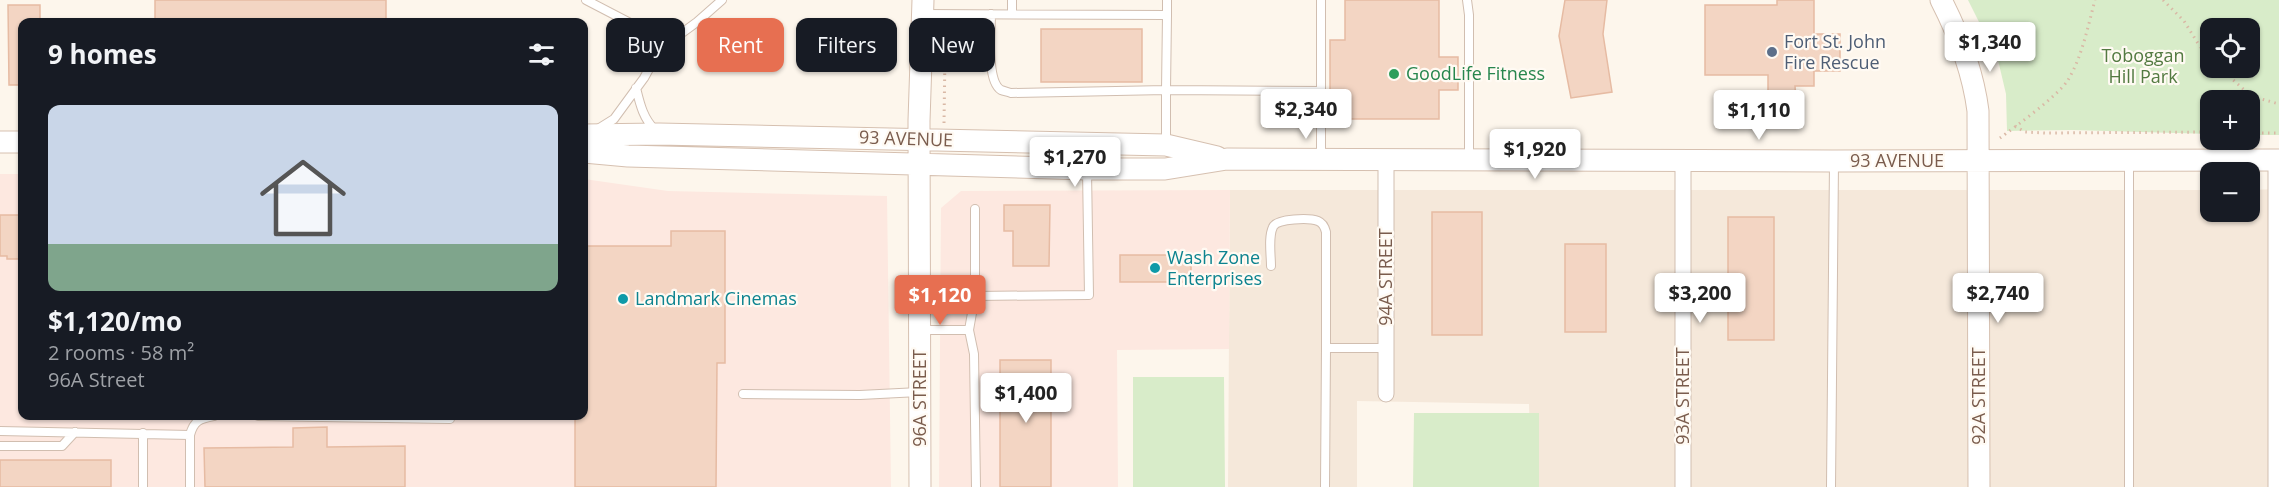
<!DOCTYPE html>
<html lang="en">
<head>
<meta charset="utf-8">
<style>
	body { margin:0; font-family:"Open Sans",sans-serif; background:#20242c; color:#f1f3f6; height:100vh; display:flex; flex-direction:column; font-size:22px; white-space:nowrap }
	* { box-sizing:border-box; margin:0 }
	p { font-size:20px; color:#9ea1a6 }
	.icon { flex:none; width:33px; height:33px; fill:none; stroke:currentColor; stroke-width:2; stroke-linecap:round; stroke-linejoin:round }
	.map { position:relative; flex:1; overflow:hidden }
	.panel { position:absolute; left:18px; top:18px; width:570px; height:402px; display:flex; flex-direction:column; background:#171b24; border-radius:12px; box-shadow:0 2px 4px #0004 }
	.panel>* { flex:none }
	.top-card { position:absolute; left:606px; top:18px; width:570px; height:54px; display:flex; gap:12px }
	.buttons { position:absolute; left:2200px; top:18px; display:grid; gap:12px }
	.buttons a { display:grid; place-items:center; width:60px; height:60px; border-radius:12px; background:#171b24; box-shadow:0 2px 4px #0004; font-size:30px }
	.price { position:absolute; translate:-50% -51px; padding:0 14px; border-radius:6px; background:#fff; color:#222; font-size:20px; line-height:39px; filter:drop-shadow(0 2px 3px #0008) }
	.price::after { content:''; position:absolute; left:50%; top:36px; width:18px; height:14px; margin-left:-9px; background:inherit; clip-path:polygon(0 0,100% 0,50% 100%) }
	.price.on { background:#e76f51; color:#fff }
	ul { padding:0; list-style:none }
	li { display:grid; align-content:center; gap:12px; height:318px; padding:0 30px }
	li span { display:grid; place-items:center; height:186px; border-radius:12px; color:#555 }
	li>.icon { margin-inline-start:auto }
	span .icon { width:108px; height:108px; fill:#fffc; stroke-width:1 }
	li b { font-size:26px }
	h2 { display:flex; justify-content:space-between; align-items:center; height:72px; padding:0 30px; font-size:26px }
	.chip { padding:0 21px; border-radius:12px; background:#171b24; box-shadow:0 2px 4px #0004; font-size:21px; line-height:54px }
	.chip.on { background:#e76f51; color:#fff }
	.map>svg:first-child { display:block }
</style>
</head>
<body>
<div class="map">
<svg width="2279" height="487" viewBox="0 0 2279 487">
	<rect width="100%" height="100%" fill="#fdf6ec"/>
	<path fill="#f5e8da" d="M2279,189V487H1531L1529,404L1357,401V487H1228L1230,190H2211V212H2250V190Z"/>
	<path fill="#fde8e0" d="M0,174H22V416H584V179L668,191L887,196L891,487H0Z
		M1230,190L1229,349L1117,350L1118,487H939L941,208L961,191Z"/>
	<path fill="#d8ecc9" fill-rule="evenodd" d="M1968,0H2279V135H2250V100H2211V134L2072,130L2007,131L2006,94L1998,60ZM2211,28H2250V68H2211Z
		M1133,377H1224L1225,487H1133Z
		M1414,413H1539V487H1413Z"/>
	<path fill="#f3d5c3" stroke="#e6bba3" stroke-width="1.5" d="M155,0H386V22H155Z
		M1345,0H1439V57H1458V90H1439V119H1345V95H1330V40H1345Z
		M1565,0H1607L1603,34L1612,92L1571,98L1559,36Z
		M1777,0H1814V34H1840V71H1814V86H1795L1796,102H1768V75H1705V5H1777Z
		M8,5H40V22H22V85H9Z
		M1041,29H1142V82H1041Z
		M1004,205H1050L1049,266H1013V231H1004Z
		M1432,212H1482V335H1432Z
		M0,215H22V259H7V256H0Z
		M1728,217H1774V340H1728Z
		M671,231H725V363H717L716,487H575V416H584V246H671Z
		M1565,244H1606V332H1565Z
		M1120,255H1191V282H1120Z
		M1000,360H1051V487H1000Z
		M327,427V447L405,446V487H205L204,448L293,447V428Z
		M0,460H111V487H0Z"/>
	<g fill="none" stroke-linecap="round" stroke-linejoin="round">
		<g stroke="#d1beb0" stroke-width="10">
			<path id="lane" d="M586,0L636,26L660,49
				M1167,0V15
				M1467,0L1469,15V157
				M923,14L1167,15L1166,90L1321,91V158
				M991,14C991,31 986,81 1001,90C1004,91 1008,92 1011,93L1166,90V142
				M1012,14V0
				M636,88C640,104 643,118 655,130
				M1321,91V0
				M598,129L614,119L644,78L660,49L697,22L722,0
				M2129,162V487
				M975,209V296L1089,295L1087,171
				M1271,266C1271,255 1268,237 1273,227C1277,218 1310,218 1318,221C1323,223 1325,228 1326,232V348
				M975,296L969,330L974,354L976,487
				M922,330H969
				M743,394L860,395L919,392
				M258,416L450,419
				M0,431L190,435V487
				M190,435C194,420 200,419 214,416
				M0,446H62L75,432
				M143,487V433
				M1325,487L1326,348H1386
				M1831,487L1834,162"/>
		</g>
		<g stroke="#d1beb0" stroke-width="17">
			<path id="street" d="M1386,160V394
				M1683,487V160
				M2276,487V160"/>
		</g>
		<g stroke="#d6c0b0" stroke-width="23">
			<path id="secondary" d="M1941,0C1959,35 1973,72 1978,111L1979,487
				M584,135L659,134L1166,145L1217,157
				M0,142H22
				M584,152L628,156L1087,169H1165L1227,159L1834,161L2279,160
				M920,487L919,121L923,0"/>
		</g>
		<path stroke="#d9b8a5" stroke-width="3" stroke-dasharray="1.5 4.5" stroke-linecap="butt" d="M2163,0L2184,21L2199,45L2211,59
			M2220,68L2251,96L2279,104
			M944,123L945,54L948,26
			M2015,126L2025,132L2045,133L2211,132
			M2250,133H2279
			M2000,138C2016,126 2058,96 2068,80C2082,57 2088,26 2095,0"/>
		<use href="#lane" stroke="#fff" stroke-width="8"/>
		<use href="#street" stroke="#fff" stroke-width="15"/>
		<use href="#secondary" stroke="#fff" stroke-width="21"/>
	</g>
	<circle fill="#5c6f8a" stroke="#fffaf3" stroke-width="2" cx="1772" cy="52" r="6"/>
	<circle fill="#2e9e5b" stroke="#fffaf3" stroke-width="2" cx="1394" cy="74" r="6"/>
	<g fill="#0f9aa8" stroke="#fffaf3" stroke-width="2">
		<circle cx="1155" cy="268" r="6"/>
		<circle cx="623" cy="299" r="6"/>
	</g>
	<g text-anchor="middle" stroke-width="4.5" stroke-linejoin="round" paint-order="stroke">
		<g font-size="18" fill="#4e5e75" stroke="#fffaf3" text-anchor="start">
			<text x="1784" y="48">Fort St. John<tspan x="1784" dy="21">Fire Rescue</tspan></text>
		</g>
		<g font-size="18" fill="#537a41" stroke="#fffaf3">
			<text x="2143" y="62">Toboggan<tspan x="2143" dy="21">Hill Park</tspan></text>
		</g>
		<g font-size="18" fill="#27864d" stroke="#fffaf3" text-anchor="start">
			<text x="1406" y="80">GoodLife Fitness</text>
		</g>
		<g font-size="18" fill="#7a5c4d" stroke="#fffaf3">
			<text transform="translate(906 139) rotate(2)" y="6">93 AVENUE</text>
			<text x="1897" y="167">93 AVENUE</text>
			<text transform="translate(1386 277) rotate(-90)" y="6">94A STREET</text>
			<text transform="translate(1683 396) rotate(-90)" y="6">93A STREET</text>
			<text transform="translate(1979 396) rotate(-90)" y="6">92A STREET</text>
			<text transform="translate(920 398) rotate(-90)" y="6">96A STREET</text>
		</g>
		<g font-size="18" fill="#0d838f" stroke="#fffaf3" text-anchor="start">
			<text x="1167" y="264">Wash Zone<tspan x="1167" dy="21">Enterprises</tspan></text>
			<text x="635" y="305">Landmark Cinemas</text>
		</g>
	</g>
</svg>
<div class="buttons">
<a><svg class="icon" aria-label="locate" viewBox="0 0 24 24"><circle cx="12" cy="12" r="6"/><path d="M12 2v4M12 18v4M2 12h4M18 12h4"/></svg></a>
<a>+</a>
<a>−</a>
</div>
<b class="price" style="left:1990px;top:73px">$1,340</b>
<b class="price" style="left:1306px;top:140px">$2,340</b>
<b class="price" style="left:1759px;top:141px">$1,110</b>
<b class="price" style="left:1535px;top:180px">$1,920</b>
<b class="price" style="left:1075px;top:188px">$1,270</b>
<b class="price" style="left:1700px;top:324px">$3,200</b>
<b class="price" style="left:1998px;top:324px">$2,740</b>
<b class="price on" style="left:940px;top:326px">$1,120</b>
<b class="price" style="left:1026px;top:424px">$1,400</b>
<div class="top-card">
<a class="chip">Buy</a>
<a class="chip on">Rent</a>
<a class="chip">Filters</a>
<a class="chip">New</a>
</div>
<section class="panel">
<h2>9 homes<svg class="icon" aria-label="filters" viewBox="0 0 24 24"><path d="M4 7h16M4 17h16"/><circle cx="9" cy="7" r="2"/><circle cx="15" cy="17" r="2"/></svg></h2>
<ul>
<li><span style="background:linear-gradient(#c9d6e8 75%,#7fa58c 0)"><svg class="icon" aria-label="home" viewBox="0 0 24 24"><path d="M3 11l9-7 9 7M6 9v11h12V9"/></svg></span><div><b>$1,120/mo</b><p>2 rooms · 58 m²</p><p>96A Street</p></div></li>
</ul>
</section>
</div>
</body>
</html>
